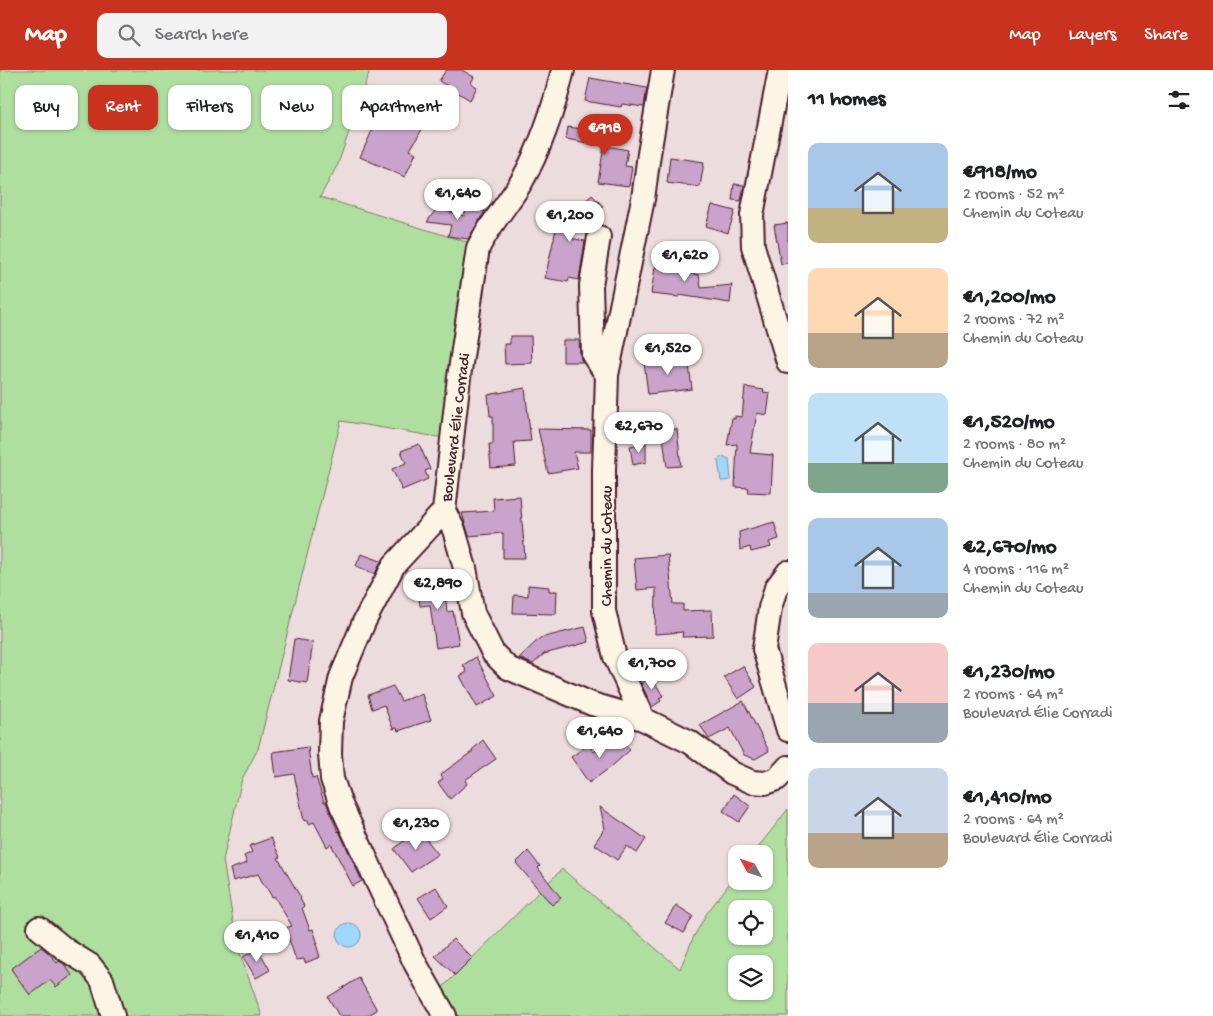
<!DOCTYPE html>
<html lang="en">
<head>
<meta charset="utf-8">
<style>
	body { margin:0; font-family:"Gochi Hand",sans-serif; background:#f2f2f2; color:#202124; height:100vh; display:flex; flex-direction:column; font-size:19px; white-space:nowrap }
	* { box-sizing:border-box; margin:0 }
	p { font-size:16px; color:#757577 }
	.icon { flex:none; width:28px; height:28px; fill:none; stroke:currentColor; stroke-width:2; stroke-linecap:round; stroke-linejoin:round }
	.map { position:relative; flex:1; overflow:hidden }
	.side { display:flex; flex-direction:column; background:#fff; width:425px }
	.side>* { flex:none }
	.guide { position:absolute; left:15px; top:15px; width:475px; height:45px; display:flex; gap:10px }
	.needle { width:32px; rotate:310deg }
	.tools { position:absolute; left:728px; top:775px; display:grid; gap:10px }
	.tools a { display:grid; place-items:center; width:45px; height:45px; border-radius:10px; background:#fff; box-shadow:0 1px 4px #0004; font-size:25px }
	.price { position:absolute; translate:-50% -42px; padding:0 11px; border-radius:18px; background:#fff; color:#222; font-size:16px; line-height:32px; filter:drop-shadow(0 1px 2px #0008) }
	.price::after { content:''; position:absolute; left:50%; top:30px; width:15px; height:11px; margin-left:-8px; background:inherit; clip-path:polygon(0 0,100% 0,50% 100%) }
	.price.active { background:#c8321e; color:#fff }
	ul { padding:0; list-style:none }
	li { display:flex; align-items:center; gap:15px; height:125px; padding:0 20px }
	li span { display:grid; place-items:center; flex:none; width:140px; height:100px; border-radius:10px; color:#555 }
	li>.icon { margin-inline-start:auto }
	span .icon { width:60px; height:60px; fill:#fffc; stroke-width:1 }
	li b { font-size:21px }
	h2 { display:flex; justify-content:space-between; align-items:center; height:60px; padding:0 20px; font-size:21px }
	.tag { padding:0 18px; border-radius:10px; background:#fff; box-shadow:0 1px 4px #0004; font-size:18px; line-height:45px }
	.tag.active { background:#c8321e; color:#fff }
	header { display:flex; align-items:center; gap:30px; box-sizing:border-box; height:70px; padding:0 25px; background:#c8321e; color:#fff }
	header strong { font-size:24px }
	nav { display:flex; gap:28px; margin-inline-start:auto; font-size:18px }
	.search { width:350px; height:45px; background:#f2f2f2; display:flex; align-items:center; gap:12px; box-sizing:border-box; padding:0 18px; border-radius:10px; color:#757577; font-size:19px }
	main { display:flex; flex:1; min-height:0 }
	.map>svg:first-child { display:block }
</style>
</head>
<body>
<header>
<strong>Map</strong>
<div class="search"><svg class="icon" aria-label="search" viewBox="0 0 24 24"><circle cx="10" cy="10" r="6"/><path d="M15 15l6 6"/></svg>Search here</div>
<nav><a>Map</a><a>Layers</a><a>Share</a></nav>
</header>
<main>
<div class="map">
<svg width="788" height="946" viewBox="0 0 788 946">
	<rect width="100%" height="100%" fill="#eddcdd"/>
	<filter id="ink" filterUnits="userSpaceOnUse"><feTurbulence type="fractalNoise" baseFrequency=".02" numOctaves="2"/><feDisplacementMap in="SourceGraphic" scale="10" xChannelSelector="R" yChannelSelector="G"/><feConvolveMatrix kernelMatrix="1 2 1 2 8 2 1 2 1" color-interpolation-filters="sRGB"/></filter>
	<g filter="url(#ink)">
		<path fill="#aedf9f" stroke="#7c7f65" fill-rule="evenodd" d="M0,0H370L338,94L320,127L470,173L444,368L341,351L258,679L242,709L223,790L237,875L262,946H0Z
			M788,739V946H455L439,921L562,799L680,899L693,868L707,843L736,805V811H764V784H753ZM736,839H764V866H736ZM736,894H764V921H736Z"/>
		<path fill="#9fd8ff" stroke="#7d8eaa" d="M723,386L729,389L731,410L721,411L718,390Z
			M337 865a12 12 0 1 1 24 0a12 12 0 1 1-24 0Z"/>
		<path fill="#c9a3cb" stroke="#4a1f2b" d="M446,0H462L474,7L471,13L477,17L470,30L439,11Z
			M590,8L647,18L644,37L622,34L621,37L585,31Z
			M403,23L434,39L410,80L416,83L405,107L360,87L377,50L369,46L378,27L397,35Z
			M568,57L609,63L607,76L628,80L625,96L632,97L629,116L598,112L604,76L566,69Z
			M670,87L704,92L700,117L667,113Z
			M734,114L744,115L741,131L732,130Z
			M592,125L603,136L589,148H593L570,168L585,171L579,210L569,208L568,212L545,208L556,159L571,143Z
			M712,135L735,141L728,163L706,156Z
			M467,136L485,141L468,169L448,166L451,155L427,152L437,138L464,146Z
			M788,153V193L781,194L774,155Z
			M662,186L684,189L682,202L699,205L701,218L732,215L730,233L679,225V227L651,224L655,197H660Z
			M510,266H531L532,293L505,294L504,274H510Z
			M563,270H579L580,285L582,292H563Z
			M688,287L692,319L648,324L644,292Z
			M745,317L764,320L763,322L770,323L767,345L757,343L750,383L773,385L771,423L748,422L749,418L735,417L737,374L727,375L732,348L735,349V346L742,347Z
			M525,318L531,371L514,372L516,396L491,398L489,374H493V346H490L488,325Z
			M538,359L591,360V382H574L578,398L548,403Z
			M677,359L681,396L667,397L662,360Z
			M646,373V392L633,395L630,376Z
			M419,374L430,399L425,401L428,409L402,420L392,399L406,393L401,381Z
			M520,426L525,488H503V463L469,466L462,443L494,441L493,428Z
			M774,452L779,469L769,472L771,477L751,482L750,477L740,480L739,462Z
			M361,484L381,491L375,504L356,496Z
			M668,485L673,534H683V541L712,540L713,566L682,567L683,562L655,564L656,518L637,520L634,488Z
			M444,507L447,542L453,541L459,574L436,578L430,535L420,536L417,508Z
			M528,515L549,517V521H557L556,544L513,543L514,525L528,526Z
			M585,557L589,572L544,584L533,594L519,588L540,568Z
			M294,569L313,572L307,613L288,610Z
			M476,587L497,626L477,637L460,606L467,602L463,595Z
			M743,596L756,617L738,629L724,607Z
			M651,606L663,626L659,628L661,631L652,637L641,613Z
			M393,616L401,631L422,624L431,650L398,661L397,658L393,659L384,635L372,639L368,625Z
			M743,631L769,681L755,689L744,685L730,658L709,669L700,655Z
			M618,665L630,680L611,697L589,713L571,687L588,675L594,682L598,679L600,682Z
			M483,670L496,689L465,710L467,714L450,729L438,713L443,709L440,705L473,681L472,680Z
			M308,677L312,708L316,707L324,732H326L338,762L339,761L362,811L353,816L331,774L327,777L314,752L309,754L308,750L304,751L294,704L276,707L273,682Z
			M734,724L750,736L739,752L723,741Z
			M600,737L646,769L637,783L627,776L617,790L594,774L605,758Z
			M418,759L438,784L411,802L394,779Z
			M271,768L280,787L278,788L301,828L300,829L304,836L302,838L310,860L313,859L318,874H316L320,887L305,893L304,889L296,890L285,858L292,856L274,826L272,827L265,815H264L258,804L233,811L230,799L247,793L244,786L252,782L249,776Z
			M528,781L540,796L538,798L561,828L552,835L516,793Z
			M436,817L448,836L431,848L418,828Z
			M676,835L693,846L684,863L665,853Z
			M453,869L472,888L455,905L435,886Z
			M41,877L50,884L57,893L59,891L64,894L72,905L56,917L50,910L30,925L11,899Z
			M258,879L270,900L256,908L243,887Z
			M359,908L377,940L367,946H339L328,927Z"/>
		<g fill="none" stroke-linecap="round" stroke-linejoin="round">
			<g stroke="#4a1f2b" stroke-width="26">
				<path id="minor" d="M780,0L752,145L753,176L788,292
					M599,167L591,215L593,285L607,305
					M444,441L454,460L465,498L473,543L493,583L508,598L592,634L643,649L690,672L732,703L752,712L765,713L777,709L788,697
					M788,502L776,518L770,538L764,579L788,660
					M643,649L615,587L604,541V400L607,305L643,129L649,84L663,0
					M39,858L66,880L90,895L102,910L113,946
					M445,946L415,893L341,735L332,709L330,684L331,651L341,607L364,552L394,495L444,441L459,307L478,178C490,154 508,134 522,111C541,77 554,38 563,0"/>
			</g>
			<use href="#minor" stroke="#fcf5e5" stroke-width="22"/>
		</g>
	</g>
	<g text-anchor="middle" stroke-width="4.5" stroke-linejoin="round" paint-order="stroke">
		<g font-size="16" fill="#4a1f2b" stroke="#fcf5e5">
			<text transform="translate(454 357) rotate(-83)" y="6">Boulevard Élie Corradi</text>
			<text transform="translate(605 476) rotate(-90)" y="6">Chemin du Coteau</text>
		</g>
	</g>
</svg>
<div class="tools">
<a><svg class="needle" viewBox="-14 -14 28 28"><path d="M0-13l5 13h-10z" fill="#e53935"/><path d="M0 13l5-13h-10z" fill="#757577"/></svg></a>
<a><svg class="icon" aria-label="locate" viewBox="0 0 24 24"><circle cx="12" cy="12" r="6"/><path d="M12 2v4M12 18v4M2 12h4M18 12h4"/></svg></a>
<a><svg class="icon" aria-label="layers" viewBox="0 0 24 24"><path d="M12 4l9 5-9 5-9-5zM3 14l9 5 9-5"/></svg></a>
</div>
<b class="price active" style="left:605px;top:86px">€918</b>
<b class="price" style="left:458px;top:151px">€1,640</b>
<b class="price" style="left:570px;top:173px">€1,200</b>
<b class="price" style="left:685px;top:213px">€1,620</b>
<b class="price" style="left:668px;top:306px">€1,520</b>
<b class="price" style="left:639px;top:384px">€2,670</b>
<b class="price" style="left:438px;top:541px">€2,890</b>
<b class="price" style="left:652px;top:621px">€1,700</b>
<b class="price" style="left:600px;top:689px">€1,640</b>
<b class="price" style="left:416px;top:781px">€1,230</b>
<b class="price" style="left:257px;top:893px">€1,410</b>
<div class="guide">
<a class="tag">Buy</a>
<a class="tag active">Rent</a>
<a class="tag">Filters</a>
<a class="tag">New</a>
<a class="tag">Apartment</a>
</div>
</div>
<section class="side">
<h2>11 homes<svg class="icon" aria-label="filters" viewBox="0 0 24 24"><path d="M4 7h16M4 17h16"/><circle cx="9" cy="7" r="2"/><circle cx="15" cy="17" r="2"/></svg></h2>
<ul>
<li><span style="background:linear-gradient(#a9c7e8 65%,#c2b280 0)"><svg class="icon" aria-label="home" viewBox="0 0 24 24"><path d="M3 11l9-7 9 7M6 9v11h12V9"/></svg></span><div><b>€918/mo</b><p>2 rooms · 52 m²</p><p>Chemin du Coteau</p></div></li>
<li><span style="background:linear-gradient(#ffd9b3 65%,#b9a48a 0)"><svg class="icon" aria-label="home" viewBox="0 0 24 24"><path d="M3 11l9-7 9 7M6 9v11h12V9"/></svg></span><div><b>€1,200/mo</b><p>2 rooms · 72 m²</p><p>Chemin du Coteau</p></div></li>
<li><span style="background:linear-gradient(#bfe0f5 70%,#7fa58c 0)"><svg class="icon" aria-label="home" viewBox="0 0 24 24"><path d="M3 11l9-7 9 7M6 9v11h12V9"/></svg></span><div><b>€1,520/mo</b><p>2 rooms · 80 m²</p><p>Chemin du Coteau</p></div></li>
<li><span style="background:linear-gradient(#a9c7e8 75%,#9aa5b1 0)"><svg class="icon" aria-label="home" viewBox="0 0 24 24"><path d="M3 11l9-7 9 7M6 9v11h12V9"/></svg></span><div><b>€2,670/mo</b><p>4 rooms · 116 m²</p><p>Chemin du Coteau</p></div></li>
<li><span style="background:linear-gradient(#f6c9c9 60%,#9aa5b1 0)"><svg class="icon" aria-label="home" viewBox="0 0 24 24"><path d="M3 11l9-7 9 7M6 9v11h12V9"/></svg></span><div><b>€1,230/mo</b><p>2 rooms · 64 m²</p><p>Boulevard Élie Corradi</p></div></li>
<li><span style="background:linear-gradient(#c9d6e8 65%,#b9a48a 0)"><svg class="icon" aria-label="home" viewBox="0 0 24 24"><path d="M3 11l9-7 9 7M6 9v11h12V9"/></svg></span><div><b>€1,410/mo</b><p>2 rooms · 64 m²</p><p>Boulevard Élie Corradi</p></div></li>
</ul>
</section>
</main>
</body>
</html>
